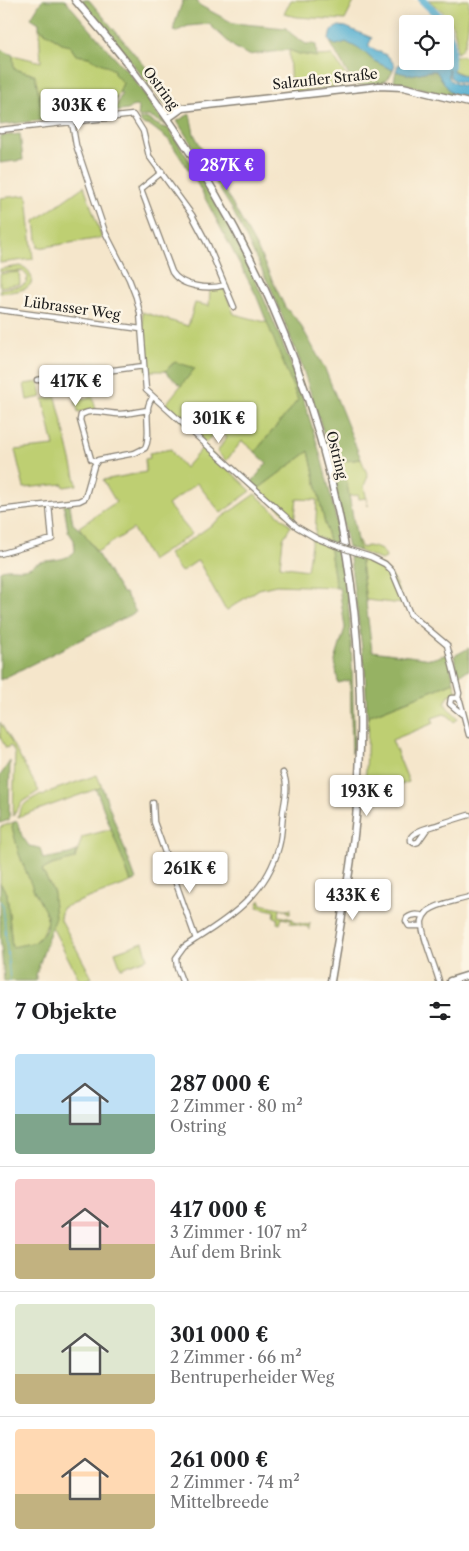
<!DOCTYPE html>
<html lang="de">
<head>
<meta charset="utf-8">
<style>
	body { margin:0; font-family:"Libre Caslon Text",serif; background:#f2f2f2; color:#202124; height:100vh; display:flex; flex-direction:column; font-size:19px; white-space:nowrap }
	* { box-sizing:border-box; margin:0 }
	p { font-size:16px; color:#757577 }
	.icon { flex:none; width:28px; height:28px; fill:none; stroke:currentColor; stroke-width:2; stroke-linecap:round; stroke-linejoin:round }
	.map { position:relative; height:981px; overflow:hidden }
	.details { display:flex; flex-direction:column; background:#fff; flex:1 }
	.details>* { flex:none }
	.buttons { position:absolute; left:399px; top:15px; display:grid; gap:10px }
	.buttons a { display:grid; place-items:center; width:55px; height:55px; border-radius:5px; background:#fff; box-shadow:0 2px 12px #0003; font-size:25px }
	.price { position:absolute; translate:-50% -42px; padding:0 11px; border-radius:5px; background:#fff; color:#222; font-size:16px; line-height:32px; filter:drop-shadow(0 1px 2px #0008) }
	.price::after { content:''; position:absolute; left:50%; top:30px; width:15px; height:11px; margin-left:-8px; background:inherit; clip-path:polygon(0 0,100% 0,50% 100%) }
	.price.active { background:#7c3aed; color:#fff }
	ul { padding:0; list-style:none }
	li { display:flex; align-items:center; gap:15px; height:125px; padding:0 15px }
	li+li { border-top:1px solid #e0e0e0 }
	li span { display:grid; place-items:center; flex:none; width:140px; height:100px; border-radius:5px; color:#555 }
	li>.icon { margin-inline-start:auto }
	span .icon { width:60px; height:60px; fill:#fffc; stroke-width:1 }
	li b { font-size:21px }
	h2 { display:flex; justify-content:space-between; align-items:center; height:60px; padding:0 15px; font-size:21px }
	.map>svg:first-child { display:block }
</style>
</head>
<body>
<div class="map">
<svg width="469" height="981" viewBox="0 0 469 981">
	<rect width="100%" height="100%" fill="#fcf5e5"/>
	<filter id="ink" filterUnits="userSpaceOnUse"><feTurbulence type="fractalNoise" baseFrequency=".02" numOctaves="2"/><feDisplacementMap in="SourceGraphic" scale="10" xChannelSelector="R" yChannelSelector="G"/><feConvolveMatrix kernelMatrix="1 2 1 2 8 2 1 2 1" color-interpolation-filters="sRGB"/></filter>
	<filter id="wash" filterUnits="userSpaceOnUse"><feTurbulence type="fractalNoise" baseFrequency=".0096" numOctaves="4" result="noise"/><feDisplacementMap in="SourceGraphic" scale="20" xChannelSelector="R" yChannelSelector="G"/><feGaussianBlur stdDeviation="1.12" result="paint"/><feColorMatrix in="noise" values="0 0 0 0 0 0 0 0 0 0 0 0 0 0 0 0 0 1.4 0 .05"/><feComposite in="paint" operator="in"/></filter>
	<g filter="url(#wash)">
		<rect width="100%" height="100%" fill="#f5e6cb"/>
		<path fill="#becf72" stroke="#6d7647" d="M291,0H355L345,20L297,17L284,14Z
			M429,0H469C469,15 469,50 456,53C458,38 454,22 442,11C437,7 433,5 429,0Z
			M39,28L65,45L70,46L76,55L89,57L115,70L114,74L123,83L117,98L40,106L35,75L14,69L13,55L41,62Z
			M289,50C304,56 317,57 332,55L347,77L348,86L291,92Z
			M454,56H462L469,60V78L453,70Z
			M84,186L102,238L38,248L35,221Z
			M27,195L33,259L0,263V198Z
			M20,266C31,268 38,284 24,289C17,292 7,292 0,293V289L21,286L26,283L28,277L23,271L0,272V269Z
			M19,272L20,284L0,287V274Z
			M210,288L224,289L234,314L269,323L298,400L255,452L242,441L226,461L217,452L227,437L216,429L206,443L165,405L195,368L173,363L165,371H146L142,312L188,326L195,303L209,306Z
			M39,382L42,397L27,400L24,384Z
			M56,397L77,485L64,487L63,484L24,488L15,450L54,446L43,399Z
			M93,397L96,410L78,412L75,400Z
			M204,446L251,491L221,513L197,483L168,505L192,534L151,561L133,529L97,552L79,527L116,502L103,480L146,472L145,459L150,458L149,453L171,449L174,455L185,468Z
			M309,451L329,542L315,536L317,500L297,499L294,522L258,489Z
			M361,459L368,476L364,486L368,506L366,498L359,499L358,495L349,496L346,479H341L337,462Z
			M255,494L291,526L283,539L280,566L307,570L312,538L329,545L336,587L276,585L259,589L227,610L225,609L199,562L197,561L181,572L168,554C198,536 226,514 255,494Z
			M357,540L359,541L361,547L363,548L367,546C375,547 385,549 386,558L381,560L359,551Z
			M360,555C389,565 394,576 403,604L366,600Z
			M454,682L457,693L449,695L445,703C448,711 455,712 458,719L454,722L449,716L444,714L432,718L434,723L392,740L409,782L364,799L367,753L368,716Z
			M0,722L39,791L22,802L13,816L15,754L11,746L6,748L0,737Z
			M97,775L102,787L18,817C21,803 29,801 41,794L43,796L51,791Z
			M14,822L12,827L22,862L47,915C47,927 43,933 36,942L12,948L7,893L0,883V827Z
			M112,829L131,882L62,908L60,918L92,978L80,981L52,927C56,913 50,904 54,893L42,870L77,853L82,837Z
			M259,901H261V904L289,910L291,908L290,914H288V911L280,909L279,916L293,919V922L309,925L310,922L309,930L308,927L290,923L291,920L282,918L280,924L277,923L278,918L274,917L275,911L257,907Z
			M143,942L148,958L121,968L115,952Z"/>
		<path fill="#96b264" stroke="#596740" d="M42,0H65L121,65L128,71L166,125L148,116L138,117L139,108L136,106L131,107L128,110L114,112L122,93L119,92L123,83L114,74V70L89,57L76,55L70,46L65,45L39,28V23L31,18Z
			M81,0H89L150,72L166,93L177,100V103L167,105L164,103Z
			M183,0H197L199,5L233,23L286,28C291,35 299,39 306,44H313L316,45L317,57L299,54L289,50L248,55L234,47L209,24L188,26L175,32L174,26Z
			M330,42L336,45L346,42L363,51L374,61L393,70C385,89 373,84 354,85Z
			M0,49L13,55L14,69L35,75L41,105L117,98L110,113L0,125Z
			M396,71C402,73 408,75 414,74C422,73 427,70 436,71L451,93L450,96L394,81Z
			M190,114L194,134L259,252L285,307L299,322L325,369L361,459L337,462L341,479L346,478L359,551L348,547L322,428L303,369L272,291L232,209L177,121Z
			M146,118L162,127L168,128C254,254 313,395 341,544L329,542L309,451L258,489L251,483L267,463L255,452L298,400L256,295L197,183L169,140L151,126L142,124L139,119Z
			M20,134L23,160L0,163V136Z
			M175,362L195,368L181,386L165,371Z
			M64,505H70L73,524L84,533L122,593H125L136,612L0,680V571C7,567 16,570 23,569C31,569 35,563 41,562C53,559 67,561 75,551L74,540L68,531Z
			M329,545L341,549C353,614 352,680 354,745L352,753L350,680L338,683L335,661L345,628L339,587H336Z
			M349,552L360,555L372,651L431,659L448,654L454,682L368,716V732L365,670Z
			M469,648V670L458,675L454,656Z
			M10,761L9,820L0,823V776Z
			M102,787L136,880L131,882L96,789Z
			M17,821L22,836L29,846L40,848L43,859L69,854L77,851L75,859L52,865L42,870L54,893L53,898L55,917L36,975V981H4L0,934V883L7,893L12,947L36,942L46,929L47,915L33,889L19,854L12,827L14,822Z"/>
		<path fill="#53afd1" stroke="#386676" d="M339,26L346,27L372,38L368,46L388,56L395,65L393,70L374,61L363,51L346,42L336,45L330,42L329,39L331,30Z
			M449,56H454L453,71L469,78V84L455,81L450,77Z
			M444,61L449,71C445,83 460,85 469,87V97L451,93L436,71C427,70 422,73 414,74C408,75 402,73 396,71L398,65L415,61Z"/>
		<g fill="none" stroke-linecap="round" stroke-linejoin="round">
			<path stroke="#53afd1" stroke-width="1" d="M0,900L3,906L10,981"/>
			<path stroke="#53afd1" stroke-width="8" d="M422,0L441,18L444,24
				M445,25L451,42V66"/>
		</g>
	</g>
	<g filter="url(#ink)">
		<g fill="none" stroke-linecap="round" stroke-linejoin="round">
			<g stroke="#888174" stroke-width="7">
				<path id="street" d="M72,122L76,145L105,232L129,279L136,297L140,313L146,390L297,527L316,538L334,545
					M0,130L133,115L143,131L149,156L192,215L208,245L234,307
					M162,172L141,189L172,272C181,287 209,290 225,285
					M0,310L141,329
					M37,380L144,366
					M96,462L91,459L80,420L81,415C93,408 107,414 120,414C129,414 139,411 148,410
					M0,510L79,501L85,498L94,466L98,460L135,453L145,448C153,433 141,410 153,397
					M358,553L371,557L385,564L392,571L410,614L447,645L459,693L458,698
					M0,554L52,539L49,505
					M458,698L460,701L469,735
					M458,698H451L450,704L462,714
					M153,803L154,822L196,939L184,947L176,958L177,968L182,981
					M427,829L418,842L414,843L411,841V837C417,829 433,827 443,823L469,815
					M422,926H409L406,921L407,918C412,914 418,914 424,916
					M196,939C233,916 268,891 279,846C282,835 282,823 283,812C285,799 289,785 283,773
					M439,981C436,969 420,931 422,921C423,917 425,914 428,911C439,903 457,901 469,897"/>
			</g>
			<g stroke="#888174" stroke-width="9">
				<path id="secondary" d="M75,0C267,218 373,483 359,776C356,846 342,913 331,981
					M164,112L171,108H182L379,86L403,87L469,103
					M168,118L182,108
					M450,981L469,975"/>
			</g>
			<use href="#street" stroke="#fff" stroke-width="4.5"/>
			<use href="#secondary" stroke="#fff" stroke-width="6"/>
			<g stroke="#888174" stroke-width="7" stroke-linecap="butt">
				<path id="street-bridge" d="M334,545L358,553"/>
			</g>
			<use href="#street-bridge" stroke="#fff" stroke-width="4.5"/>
		</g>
	</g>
	<g text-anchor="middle" stroke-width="5" stroke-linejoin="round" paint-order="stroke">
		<g font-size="14" fill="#1c1c1c" stroke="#fcf5e5">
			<text transform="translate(325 79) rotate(-6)" y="5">Salzufler Straße</text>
			<text transform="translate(161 88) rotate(53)" y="5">Ostring</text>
			<text transform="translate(72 308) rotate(8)" y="5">Lübrasser Weg</text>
			<text transform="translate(337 455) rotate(76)" y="5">Ostring</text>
		</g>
	</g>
</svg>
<div class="buttons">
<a><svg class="icon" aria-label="locate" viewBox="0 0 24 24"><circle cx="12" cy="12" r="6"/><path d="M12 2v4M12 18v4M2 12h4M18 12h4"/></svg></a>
</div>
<b class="price" style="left:79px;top:131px">303K €</b>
<b class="price active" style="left:227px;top:191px">287K €</b>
<b class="price" style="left:76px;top:407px">417K €</b>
<b class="price" style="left:219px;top:444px">301K €</b>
<b class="price" style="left:367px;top:817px">193K €</b>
<b class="price" style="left:190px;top:894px">261K €</b>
<b class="price" style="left:353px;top:921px">433K €</b>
</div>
<section class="details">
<h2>7 Objekte<svg class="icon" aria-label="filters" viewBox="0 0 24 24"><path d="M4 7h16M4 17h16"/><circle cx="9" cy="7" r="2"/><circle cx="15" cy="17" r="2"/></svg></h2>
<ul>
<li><span style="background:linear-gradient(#bfe0f5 60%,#7fa58c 0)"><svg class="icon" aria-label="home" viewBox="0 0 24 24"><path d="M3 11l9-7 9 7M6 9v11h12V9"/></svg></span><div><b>287 000 €</b><p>2 Zimmer · 80 m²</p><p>Ostring</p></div></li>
<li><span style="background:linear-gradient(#f6c9c9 65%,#c2b280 0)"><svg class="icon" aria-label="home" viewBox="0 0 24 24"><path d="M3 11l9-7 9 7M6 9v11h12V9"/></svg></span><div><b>417 000 €</b><p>3 Zimmer · 107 m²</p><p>Auf dem Brink</p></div></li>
<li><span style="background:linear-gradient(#dfe7d0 70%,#c2b280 0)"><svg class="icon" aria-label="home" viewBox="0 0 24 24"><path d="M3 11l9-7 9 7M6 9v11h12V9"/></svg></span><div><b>301 000 €</b><p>2 Zimmer · 66 m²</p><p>Bentruperheider Weg</p></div></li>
<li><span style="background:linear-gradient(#ffd9b3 65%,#c2b280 0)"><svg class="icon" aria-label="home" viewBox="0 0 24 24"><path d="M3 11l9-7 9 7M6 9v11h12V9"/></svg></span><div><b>261 000 €</b><p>2 Zimmer · 74 m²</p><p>Mittelbreede</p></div></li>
</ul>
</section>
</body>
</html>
